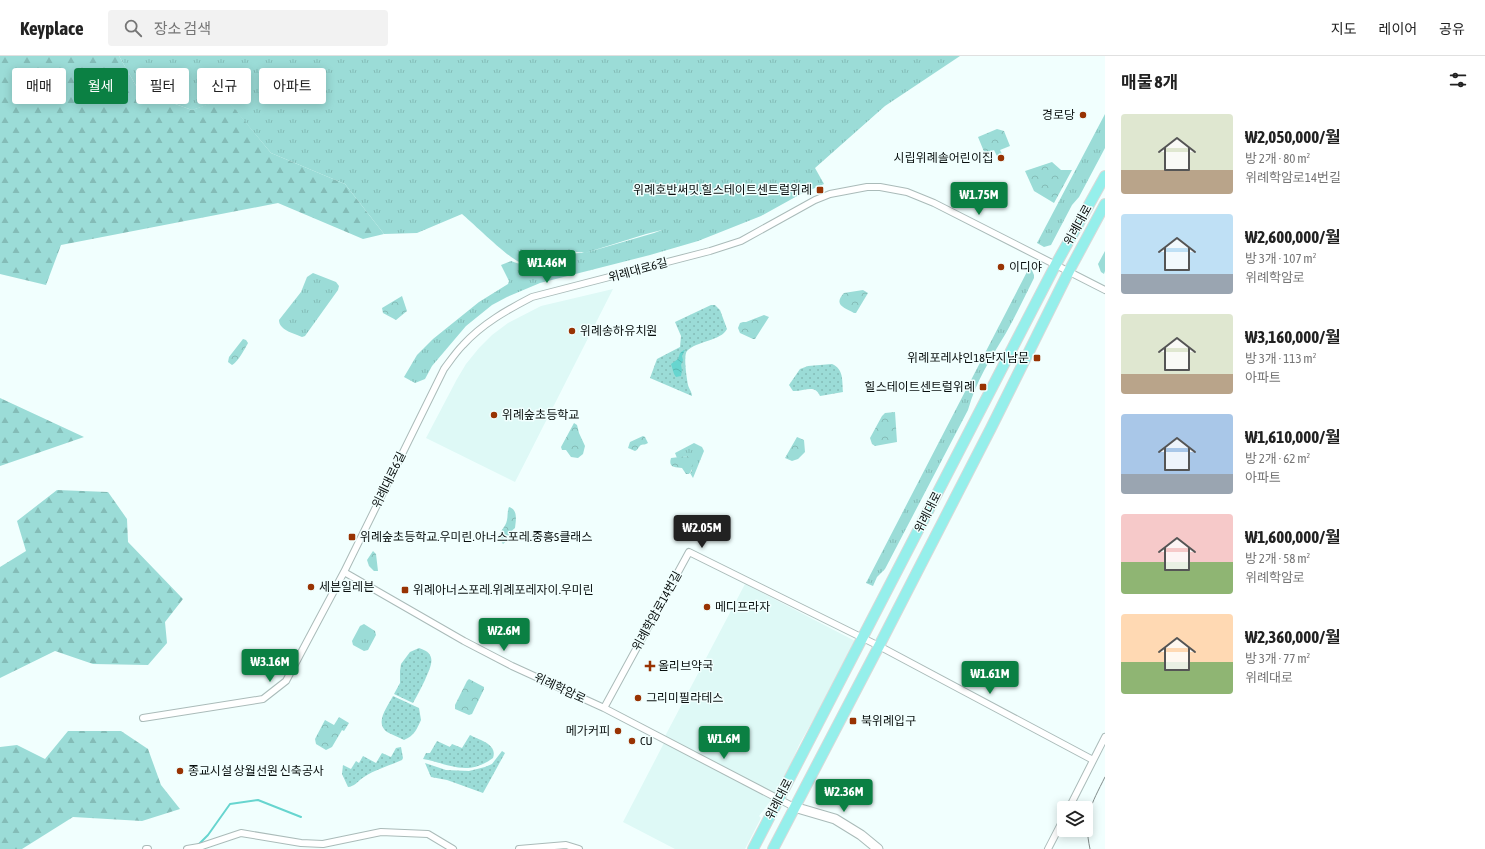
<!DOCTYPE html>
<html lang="ko">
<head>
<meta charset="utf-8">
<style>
	body { margin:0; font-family:"Asap Condensed","Noto Sans KR",sans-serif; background:#f2f2f2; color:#222; height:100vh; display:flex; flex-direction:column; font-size:15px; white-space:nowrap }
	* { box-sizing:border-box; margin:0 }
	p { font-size:13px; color:#767676 }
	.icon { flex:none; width:22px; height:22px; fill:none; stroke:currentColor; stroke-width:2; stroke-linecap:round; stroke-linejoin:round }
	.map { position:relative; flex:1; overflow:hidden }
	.drawer { display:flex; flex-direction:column; background:#fff; width:380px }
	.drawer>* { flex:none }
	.hud { position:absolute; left:12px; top:12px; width:380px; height:36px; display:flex; gap:8px }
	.fabs { position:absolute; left:1057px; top:745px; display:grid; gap:8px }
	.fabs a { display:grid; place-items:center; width:36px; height:36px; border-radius:4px; background:#fff; box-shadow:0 2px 10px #0003; font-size:20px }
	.price { position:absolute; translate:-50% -34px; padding:0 9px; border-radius:4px; background:#0b8043; color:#fff; font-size:13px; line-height:26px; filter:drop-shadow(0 1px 2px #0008) }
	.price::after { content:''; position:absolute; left:50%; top:24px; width:12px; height:9px; margin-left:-6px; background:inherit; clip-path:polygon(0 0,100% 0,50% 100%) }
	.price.selected { background:#222; color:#fff }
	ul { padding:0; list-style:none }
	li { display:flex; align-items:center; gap:12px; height:100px; padding:0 16px }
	li span { display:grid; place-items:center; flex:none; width:112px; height:80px; border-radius:4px; color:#555 }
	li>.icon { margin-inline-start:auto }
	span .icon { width:48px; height:48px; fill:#fffc; stroke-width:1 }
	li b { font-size:17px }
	h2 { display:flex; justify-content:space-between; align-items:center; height:48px; padding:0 16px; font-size:17px }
	.chip { padding:0 14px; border-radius:4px; background:#fff; box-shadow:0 2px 10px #0003; font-size:14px; line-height:36px }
	.chip.selected { background:#0b8043; color:#fff }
	header { display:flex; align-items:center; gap:24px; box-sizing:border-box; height:56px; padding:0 20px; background:#fff; border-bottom:1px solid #e0e0e0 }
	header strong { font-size:19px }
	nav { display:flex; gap:22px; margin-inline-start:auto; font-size:14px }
	.search { width:280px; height:36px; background:#f2f2f2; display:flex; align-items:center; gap:10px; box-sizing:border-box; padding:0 14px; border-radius:4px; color:#767676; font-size:15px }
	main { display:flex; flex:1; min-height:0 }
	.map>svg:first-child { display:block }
</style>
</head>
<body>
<header>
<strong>Keyplace</strong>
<div class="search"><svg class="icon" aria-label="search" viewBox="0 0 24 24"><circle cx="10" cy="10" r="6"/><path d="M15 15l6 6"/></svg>장소 검색</div>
<nav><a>지도</a><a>레이어</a><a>공유</a></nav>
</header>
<main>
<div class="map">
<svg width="1105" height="793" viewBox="0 0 1105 793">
	<defs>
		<pattern id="grass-tufts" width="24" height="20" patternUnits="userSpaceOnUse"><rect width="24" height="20" fill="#9bdcd7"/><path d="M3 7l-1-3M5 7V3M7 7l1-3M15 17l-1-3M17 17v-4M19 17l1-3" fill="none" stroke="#84bcb7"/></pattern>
		<pattern id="forest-firs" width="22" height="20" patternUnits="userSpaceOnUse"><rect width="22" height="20" fill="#9bdcd7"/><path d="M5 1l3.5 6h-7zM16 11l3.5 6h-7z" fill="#84bcb7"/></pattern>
		<pattern id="park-crowns" width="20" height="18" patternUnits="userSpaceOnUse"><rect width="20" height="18" fill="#9bdcd7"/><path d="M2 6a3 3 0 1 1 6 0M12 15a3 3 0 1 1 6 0" fill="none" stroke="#84bcb7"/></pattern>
		<pattern id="garden-dots" width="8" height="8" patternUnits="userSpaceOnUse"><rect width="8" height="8" fill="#9bdcd7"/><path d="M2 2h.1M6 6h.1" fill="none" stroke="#84bcb7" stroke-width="1.8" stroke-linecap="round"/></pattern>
		<pattern id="water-waves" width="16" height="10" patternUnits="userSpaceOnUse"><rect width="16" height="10" fill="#67d5cf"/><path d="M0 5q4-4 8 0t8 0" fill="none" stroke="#58b6b1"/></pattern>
	</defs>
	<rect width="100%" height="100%" fill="#f1fffe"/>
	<path fill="#def9f6" d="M613,233L515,426L426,382L457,323L466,308L479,292L492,279L508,267L541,250Z
		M745,528L857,586L799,689L790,710L772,743L759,760L761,762L745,793H675L623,766L664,687L662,686Z"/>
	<path fill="url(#grass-tufts)" fill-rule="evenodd" d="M119,0H960L885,50L815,112L824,128L799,139L761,160L698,185L650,199L540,227L507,241L492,249L466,270L432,310L425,323L415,327L404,321L417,299L433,283L479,246L508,228L509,225L501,209L511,205C530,213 531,202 546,197C558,194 572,200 584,196C572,197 558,193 547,196C538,198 532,208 522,207C511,205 473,167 462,158L417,177L384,178L345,128L271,97L226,43L192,54L139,35ZM662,174L654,177L585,197L646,178Z
		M1105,58V92L1079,141L1072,149L1051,189L1044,191L1037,187Z
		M1105,195V215L1104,218L1101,216L1098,208Z
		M1030,210L1034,219V222C1025,240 1016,259 1006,277C991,302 976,325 968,354L885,513L877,521L873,530L866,527Z
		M313,217L336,226L339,230L338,234L305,280L302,281C293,277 279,274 279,264L301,236L307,221Z
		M694,387L702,391L704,395L693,422L690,417L692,415L688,400L677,402L675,397Z
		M364,568L375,575L376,579L368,594L364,595L353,589L352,585L360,570Z"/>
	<path fill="url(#forest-firs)" d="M0,0H119L139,35L192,54L226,42L271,97L345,128L384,178L363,183L278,147L61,189L46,229L0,218Z
		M0,342L84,381L0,410Z
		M57,434L108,436L127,463L128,486L183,543L165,566L167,587L148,609L93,608L55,595L0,622V511L26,495L17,465Z
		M68,675H121L148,693L161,729L180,753L142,765L73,761L22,793H0V691L17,689L45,703Z"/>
	<path fill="url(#park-crowns)" d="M997,73L1004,75L1010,90L1000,94L1002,98L997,100L994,94L985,98L978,81Z
		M1052,106L1061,114H1072L1054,147L1034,135L1025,115Z
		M863,234L868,237L856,257H854C844,251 833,249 844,237Z
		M402,240L407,255L396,264L383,257L382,252Z
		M764,259L769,261L755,283H753L740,277L738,272L740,267L743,266H746Z
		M243,283L246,284L248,287C245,293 237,307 232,309L228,306L229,301Z
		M895,356L897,386L875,390L872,388L870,382L882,360L885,357Z
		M574,367L577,369L579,377L585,390L583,398L578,402L571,401L566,394H562L561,391Z
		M643,380L645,381L648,387C645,389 644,388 641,389C638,391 638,394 635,395L628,392L630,386Z
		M797,381L804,384L805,396L798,403L792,405L785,402Z
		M688,400C694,406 694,412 689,418H686L682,412C675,411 668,412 671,402Z
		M509,451C518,454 516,463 515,472C509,476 509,484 503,488C494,476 505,475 507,464C508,460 507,456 509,451Z
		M373,495L376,498L378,515H374L369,510L367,504Z
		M469,623L484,631V633L472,658L469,659L455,653V649L467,625Z
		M339,661L349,667L344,675L342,674L332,691L326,694L316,688L315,683L325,664L334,669Z"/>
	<path fill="url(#garden-dots)" d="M711,249H715L720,254L727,273C721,285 696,285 687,295C683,300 687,323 688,329C689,333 692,336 692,340L650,322L657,303L680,291L681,280L675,266Z
		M832,308C844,313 842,325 843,336L820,340C815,327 803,336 793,335L789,329L800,313L808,310Z
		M419,592C439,598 430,611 425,624C421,632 417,640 413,647L394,638L400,627V615L401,608L410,596Z
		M393,640L419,652L421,664C417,673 414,680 404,684C399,681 392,679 387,676C374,667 388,650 393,640Z
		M470,679C479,684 498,688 493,702C467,721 450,708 423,703L426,697H430L437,685L450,691L452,688L462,692Z
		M401,691L403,702L402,704C389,710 376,713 364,721C359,724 354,731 348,731L342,718L343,709L351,713L356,705L359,707L363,700L376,707L382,697L391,701L396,692Z
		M502,695L505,697L483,737L447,724L431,721L425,707L446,714L469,715L485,711L492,708Z"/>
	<path fill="url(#water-waves)" d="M684,294H685L682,300L683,304L681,309L682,314L681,320L676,321L674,318L671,308L678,303L680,297Z"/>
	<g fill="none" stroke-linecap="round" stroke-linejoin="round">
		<path stroke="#67d5cf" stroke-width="2" d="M198,789L208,779L230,748L258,744L301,761"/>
		<g stroke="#aabbb9" stroke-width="8">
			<path id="minor" d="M344,516L464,585L512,610L604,652L794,751
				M604,652L689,496L879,590L1093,704
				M143,662L263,643L286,625L344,516L444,313C450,305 456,296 463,289C482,268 507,254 532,241L710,195L741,185L815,144L830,138L867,131H880L907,136L934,147L1105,234
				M1069,752L1105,681
				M146,793H148
				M187,793L199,791L241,777L301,787L323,788L381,776L428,778L453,793
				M519,793L566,789L579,793
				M1048,793L1064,762"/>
		</g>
		<g stroke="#aabbb9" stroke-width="11">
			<path id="secondary" d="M794,751L835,763L861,779L878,793"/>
		</g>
		<g stroke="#d8d9d8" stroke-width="12">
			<path id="primary" d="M753,793L1056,208L1105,120
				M773,793L879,590L991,372L1069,215L1105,148"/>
		</g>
		<use href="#minor" stroke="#fff" stroke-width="6"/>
		<use href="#secondary" stroke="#fff" stroke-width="9"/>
		<use href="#primary" stroke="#95efeb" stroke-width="10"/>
		<path stroke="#818b8a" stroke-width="1" d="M1090,793C1083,761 1091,749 1105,721"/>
	</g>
	<g fill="#983303" stroke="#f1fffe" stroke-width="1.5">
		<circle cx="1083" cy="59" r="4"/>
		<circle cx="1001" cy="102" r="4"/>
		<rect x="816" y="130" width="8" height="8" rx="2"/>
		<circle cx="1001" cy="211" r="4"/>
		<circle cx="572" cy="275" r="4"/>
		<rect x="1033" y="298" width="8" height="8" rx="2"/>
		<rect x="979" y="327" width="8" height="8" rx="2"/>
		<circle cx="494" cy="359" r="4"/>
		<rect x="348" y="477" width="8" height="8" rx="2"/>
		<circle cx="311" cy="531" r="4"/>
		<rect x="401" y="530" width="8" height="8" rx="2"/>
		<circle cx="707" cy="551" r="4"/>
		<path d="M648 604h4v4h4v4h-4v4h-4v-4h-4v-4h4z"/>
		<circle cx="638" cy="642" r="4"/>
		<rect x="849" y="661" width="8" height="8" rx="2"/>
		<circle cx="618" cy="675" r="4"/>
		<circle cx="632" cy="685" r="4"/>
		<circle cx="180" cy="715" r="4"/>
	</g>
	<g text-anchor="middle" stroke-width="3" stroke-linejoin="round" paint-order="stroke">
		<g font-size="12" fill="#090f0e" stroke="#f1fffe" text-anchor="start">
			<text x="1075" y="63" text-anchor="end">경로당</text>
			<text x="993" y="106" text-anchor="end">시립위례솔어린이집</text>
			<text x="812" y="138" text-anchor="end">위례호반써밋.힐스테이트센트럴위례</text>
			<text x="1009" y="215">이디야</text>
			<text x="580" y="279">위례송하유치원</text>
			<text x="1029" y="306" text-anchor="end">위례포레샤인18단지남문</text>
			<text x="975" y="335" text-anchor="end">힐스테이트센트럴위례</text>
			<text x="502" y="363">위례숲초등학교</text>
			<text x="360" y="485">위례숲초등학교.우미린.아너스포레.중흥S클래스</text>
			<text x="319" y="535">세븐일레븐</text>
			<text x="413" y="538">위례아너스포레.위례포레자이.우미린</text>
			<text x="715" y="555">메디프라자</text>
			<text x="658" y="614">올리브약국</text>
			<text x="646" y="646">그리미필라테스</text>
			<text x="861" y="669">북위례입구</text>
			<text x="610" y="679" text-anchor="end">메가커피</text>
			<text x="640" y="689">CU</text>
			<text x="188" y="719">종교시설 상월선원 신축공사</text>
		</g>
		<g font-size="12" fill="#090f0e" stroke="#f1fffe">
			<text transform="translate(1078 169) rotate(-61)" y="4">위례대로</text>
			<text transform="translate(638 214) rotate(-15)" y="4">위례대로6길</text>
			<text transform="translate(389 424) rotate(-64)" y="4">위례대로6길</text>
			<text transform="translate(928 456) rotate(-63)" y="4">위례대로</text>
			<text transform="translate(657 555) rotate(-61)" y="4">위례학암로14번길</text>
			<text transform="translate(560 632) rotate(25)" y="4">위례학암로</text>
			<text transform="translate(779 743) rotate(-63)" y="4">위례대로</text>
		</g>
	</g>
</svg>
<div class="fabs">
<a><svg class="icon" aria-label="layers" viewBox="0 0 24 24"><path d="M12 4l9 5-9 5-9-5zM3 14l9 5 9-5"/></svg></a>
</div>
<b class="price" style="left:979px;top:160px">₩1.75M</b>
<b class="price" style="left:547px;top:228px">₩1.46M</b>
<b class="price selected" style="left:702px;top:493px">₩2.05M</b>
<b class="price" style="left:504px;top:596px">₩2.6M</b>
<b class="price" style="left:270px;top:627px">₩3.16M</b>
<b class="price" style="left:990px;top:639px">₩1.61M</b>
<b class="price" style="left:724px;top:704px">₩1.6M</b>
<b class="price" style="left:844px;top:757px">₩2.36M</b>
<div class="hud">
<a class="chip">매매</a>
<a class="chip selected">월세</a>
<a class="chip">필터</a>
<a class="chip">신규</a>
<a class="chip">아파트</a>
</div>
</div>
<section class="drawer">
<h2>매물 8개<svg class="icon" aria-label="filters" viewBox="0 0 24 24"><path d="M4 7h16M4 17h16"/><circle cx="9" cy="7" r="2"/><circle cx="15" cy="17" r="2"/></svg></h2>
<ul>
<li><span style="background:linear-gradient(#dfe7d0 70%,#b9a48a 0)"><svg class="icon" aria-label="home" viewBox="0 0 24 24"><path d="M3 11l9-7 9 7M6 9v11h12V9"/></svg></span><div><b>₩2,050,000/월</b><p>방 2개 · 80 m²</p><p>위례학암로14번길</p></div></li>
<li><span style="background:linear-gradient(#bfe0f5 75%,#9aa5b1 0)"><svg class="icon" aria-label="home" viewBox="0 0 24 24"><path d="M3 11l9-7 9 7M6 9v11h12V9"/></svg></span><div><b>₩2,600,000/월</b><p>방 3개 · 107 m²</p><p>위례학암로</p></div></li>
<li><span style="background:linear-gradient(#dfe7d0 75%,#b9a48a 0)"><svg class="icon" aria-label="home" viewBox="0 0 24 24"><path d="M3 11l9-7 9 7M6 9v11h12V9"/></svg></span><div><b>₩3,160,000/월</b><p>방 3개 · 113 m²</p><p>아파트</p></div></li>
<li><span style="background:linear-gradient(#a9c7e8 75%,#9aa5b1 0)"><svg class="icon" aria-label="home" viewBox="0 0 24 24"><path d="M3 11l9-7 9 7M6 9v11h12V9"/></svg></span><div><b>₩1,610,000/월</b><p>방 2개 · 62 m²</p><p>아파트</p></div></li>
<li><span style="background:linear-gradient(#f6c9c9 60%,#8fb573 0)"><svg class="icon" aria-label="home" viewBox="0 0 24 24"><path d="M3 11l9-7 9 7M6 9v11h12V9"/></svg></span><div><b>₩1,600,000/월</b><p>방 2개 · 58 m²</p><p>위례학암로</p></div></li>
<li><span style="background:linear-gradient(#ffd9b3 60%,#8fb573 0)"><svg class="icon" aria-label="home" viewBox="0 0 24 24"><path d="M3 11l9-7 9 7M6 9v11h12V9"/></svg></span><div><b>₩2,360,000/월</b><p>방 3개 · 77 m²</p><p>위례대로</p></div></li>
</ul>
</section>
</main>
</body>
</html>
